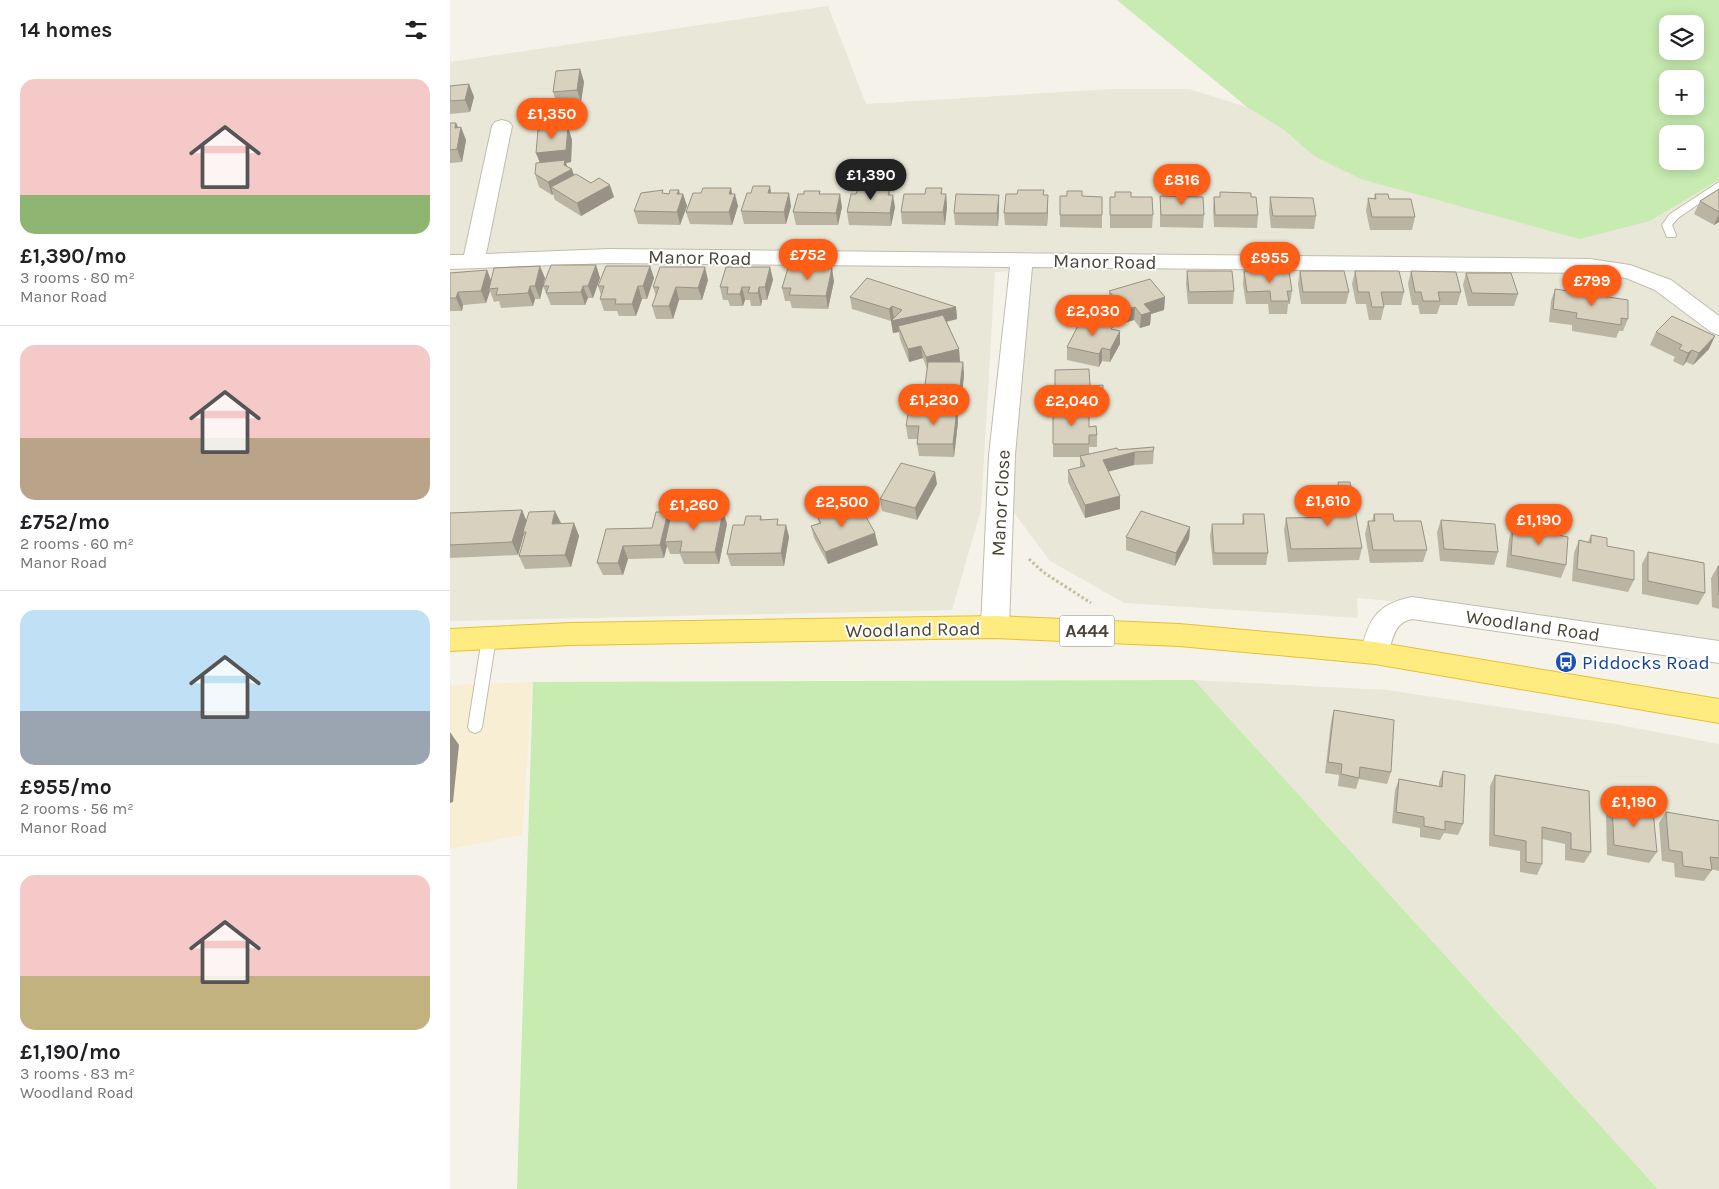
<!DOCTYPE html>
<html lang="en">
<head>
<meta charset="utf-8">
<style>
	body { margin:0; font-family:Karla,sans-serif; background:#f2f2f2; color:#202124; height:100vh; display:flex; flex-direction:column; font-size:19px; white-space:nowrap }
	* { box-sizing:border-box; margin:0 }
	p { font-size:16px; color:#757577 }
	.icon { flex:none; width:28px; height:28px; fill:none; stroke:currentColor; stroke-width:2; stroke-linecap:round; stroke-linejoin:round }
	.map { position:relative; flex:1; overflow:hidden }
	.drawer { display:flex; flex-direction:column; background:#fff; width:450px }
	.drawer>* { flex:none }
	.controls { position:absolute; left:1209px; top:15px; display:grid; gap:10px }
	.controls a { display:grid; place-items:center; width:45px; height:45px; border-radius:10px; background:#fff; box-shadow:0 2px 12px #0003; font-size:25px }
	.price { position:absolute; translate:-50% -42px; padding:0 11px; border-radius:18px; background:#ff5e16; color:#fff; font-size:16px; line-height:32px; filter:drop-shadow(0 1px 2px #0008) }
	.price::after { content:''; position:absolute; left:50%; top:30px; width:15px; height:11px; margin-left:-8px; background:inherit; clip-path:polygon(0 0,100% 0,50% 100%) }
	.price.on { background:#222; color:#fff }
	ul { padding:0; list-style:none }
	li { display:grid; align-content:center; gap:10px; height:265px; padding:0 20px }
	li+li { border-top:1px solid #e0e0e0 }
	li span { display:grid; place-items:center; height:155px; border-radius:15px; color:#555 }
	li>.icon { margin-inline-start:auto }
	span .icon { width:90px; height:90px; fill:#fffc; stroke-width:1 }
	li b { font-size:21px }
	h2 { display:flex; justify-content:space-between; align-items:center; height:60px; padding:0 20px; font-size:21px }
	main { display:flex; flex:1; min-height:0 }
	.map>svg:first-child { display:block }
</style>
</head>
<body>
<main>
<section class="drawer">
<h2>14 homes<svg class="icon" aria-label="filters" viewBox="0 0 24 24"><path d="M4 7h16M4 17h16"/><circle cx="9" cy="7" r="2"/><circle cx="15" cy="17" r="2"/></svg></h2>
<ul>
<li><span style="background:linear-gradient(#f6c9c9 75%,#8fb573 0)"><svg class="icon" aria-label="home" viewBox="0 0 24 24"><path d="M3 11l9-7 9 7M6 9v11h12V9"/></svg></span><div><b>£1,390/mo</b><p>3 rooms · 80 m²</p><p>Manor Road</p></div></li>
<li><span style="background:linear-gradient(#f6c9c9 60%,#b9a48a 0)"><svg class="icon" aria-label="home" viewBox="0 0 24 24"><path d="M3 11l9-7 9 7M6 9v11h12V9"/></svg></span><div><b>£752/mo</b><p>2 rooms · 60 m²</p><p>Manor Road</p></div></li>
<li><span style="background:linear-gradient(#bfe0f5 65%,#9aa5b1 0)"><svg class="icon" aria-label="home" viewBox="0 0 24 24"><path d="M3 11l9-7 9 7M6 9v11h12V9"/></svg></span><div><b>£955/mo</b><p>2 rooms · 56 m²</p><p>Manor Road</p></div></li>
<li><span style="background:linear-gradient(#f6c9c9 65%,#c2b280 0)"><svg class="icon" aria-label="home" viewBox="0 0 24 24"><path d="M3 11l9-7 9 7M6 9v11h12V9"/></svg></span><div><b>£1,190/mo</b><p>3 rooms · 83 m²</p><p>Woodland Road</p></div></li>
</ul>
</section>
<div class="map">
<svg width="1269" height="1189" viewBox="0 0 1269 1189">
	<rect width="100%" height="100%" fill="#f5f3e9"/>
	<path fill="#e9e7d7" d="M378,6L416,104L662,89H739L797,107L834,130L864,156L1130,239L1200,221L1269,180V645L1028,609L907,598L908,618L674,603L600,561L559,506L582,270L545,272L531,510L502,610L0,621V62Z
		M744,680L937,690L1165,724L1269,744V1189H1208Z"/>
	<path fill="#f8eed4" d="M83,682L72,835L0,849V685Z"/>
	<path fill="#c7ebb0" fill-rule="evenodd" d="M667,0H1269V180L1200,221L1130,239L911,179L864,156L834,130L797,107ZM1218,24H1245V51H1218ZM1218,79H1245V106H1218ZM1218,134H1245V161H1218Z
		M744,680L1208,1189H67L83,682Z"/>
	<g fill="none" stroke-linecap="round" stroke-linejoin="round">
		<g stroke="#c1bdab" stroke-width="2">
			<path id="service" d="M1269,182V190L1228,218L1222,225L1226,235L1225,237H1217L1212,225L1220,214Z
				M39,632L44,634L46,638L32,727L30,731L25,733L20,731L18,727L32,638L34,634Z"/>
		</g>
		<g stroke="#c1bdab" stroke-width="2">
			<path id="minor" d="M52,120L59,122L62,126L36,254L159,249L1140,259L1180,265L1221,280L1269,316V335L1261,332L1205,290L1176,278L1140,273L582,267L565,455L559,627L555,635L545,638L535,635L531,627L539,455L560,267L159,263L0,269V255H14L42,126L45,122Z
				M962,597L1269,641V663L962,619C941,623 943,645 935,661L925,664L915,661L911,653C918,619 927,604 962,597Z"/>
		</g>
		<g stroke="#e5c033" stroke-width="2">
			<path id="trunk" d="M545,616L729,624L925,642L1269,699V723L925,664L729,646L545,638L121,645L0,651V629L121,623Z"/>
		</g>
		<path stroke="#c4bc9b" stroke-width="3" stroke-dasharray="2.5 2.5" stroke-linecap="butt" d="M579,559L593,572L641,603"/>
		<use href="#service" fill="#fff" fill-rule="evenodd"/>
		<use href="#minor" fill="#fff" fill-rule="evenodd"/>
		<use href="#trunk" fill="#ffec81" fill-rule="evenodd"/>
	</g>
	<path fill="#bab4a3" d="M130,69L134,82L131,102L107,104L103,92Z
		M19,84L24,97L20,112L0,114V86Z
		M0,123H6L8,127L16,140L12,162L0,163Z
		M118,127L122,140L121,162L116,163L117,166L124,175L164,197L131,216L105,200L103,194L102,195L89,187L85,174L90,163L86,153Z
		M492,188V194H496L497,207L495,225L452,224L451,212L475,194Z
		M440,189V195L445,207L441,226L399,225L397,212L406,194Z
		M1269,189V222L1264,225L1244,214L1250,201Z
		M370,191V194L392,207L388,225H346L343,212L354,194Z
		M770,192L801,197L808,215L807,228L764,227L763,209L764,197H770Z
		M214,193L233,194L237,206L230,225L188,224L184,211Z
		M321,193L341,206L336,224H294L291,211Z
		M282,194L288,206L282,225L240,224L236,212Z
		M925,194L939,199L965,217L962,230H920L916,211L918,198L924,199Z
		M549,195V207L548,226L505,225L504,213Z
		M594,195L598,207L597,226L555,225L554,213Z
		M632,196L652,197V228L610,227V215Z
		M710,196L754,215L753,228L710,227Z
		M660,197H681L703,215L702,228H660Z
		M820,197L866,216L864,229L821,228L819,210Z
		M146,265L150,278L143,298H138L135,305H101L93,286Z
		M200,266L204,278L197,299H192L186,316H169L167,311H154L150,299L151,295L148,286Z
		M320,267L323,280L317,300H312L311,306H301L300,300H295L293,306H280L278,300H273L270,287Z
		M37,270L41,281L95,278L90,299H85L83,306L51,308L49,301L44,302L40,291L36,303L13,305L12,311H0V273Z
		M737,271L784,291L783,304H738L736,284Z
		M794,271L842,291L840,304H838L837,314H819L818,304H796L793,284Z
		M850,271L899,292L896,304H851L848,284Z
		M905,271L954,292L951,305H933L934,307L931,320H919L916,304H906L902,284Z
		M961,271L1011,292L1007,305H990L987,314H970L968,305H962L958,284Z
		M1016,273L1068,294L1064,306H1018L1013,285Z
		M258,280L252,300H229L223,319H206L202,306L206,296L203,287Z
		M384,281L378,309L342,308L340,301H335L332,288Z
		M1105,289L1178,319L1173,331H1169L1166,338L1122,331V325L1099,322L1101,301Z
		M659,291L715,297L714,310L701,314L700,325L690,328L684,320L674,323L659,304Z
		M400,297L506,307L507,319L497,322L509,349L510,362H513L514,375L510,414H507L508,422L504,457L469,456L467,444L468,439H458L456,426L471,414L474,409V406H465L463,393L475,385L477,369L473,358L459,362L450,339L449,332L443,333L441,321L402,309Z
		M663,330L670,344L660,362L652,361L649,367L617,360V347Z
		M1206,332L1259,349L1243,365L1236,362L1233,366L1223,361L1225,357L1200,345Z
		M605,370L640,386L653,394V407H649V415H639V427L647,435V447H639V454L668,450L704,447L703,464L684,465L658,471L670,509L635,518L618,482V470L630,467V457H603V410H605Z
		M888,482L912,548L909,560L838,562L834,530L836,518L880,517L882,510H888L885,494Z
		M487,484L467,520L432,511L430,499Z
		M72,510L76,520L111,524L124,523L129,536L121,567L75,569L69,556L75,536L74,534L68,555L0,558V513Z
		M273,512L277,524L269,564H234L230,554H220L217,546L214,558L178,559L173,575H153L147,563L156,529L202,528L220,519L263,517Z
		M793,514L818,553L816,565H763L760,536L762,524H792Z
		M924,514L944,521L977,550L973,562L920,563L915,534L918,521H922Z
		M311,516L312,520L329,525H336L339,537L334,566H281L277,554L294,525Z
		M368,518L428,545L378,564L364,538L361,526L369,523Z
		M991,520L1048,552L1044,565L990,561L987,532Z
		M1063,526L1116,565L1111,578L1056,567L1059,539Z
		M740,527L739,539L725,566L676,550V537Z
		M1141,535L1157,546L1184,580L1178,592L1122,581L1124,553L1129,540L1138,542Z
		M1198,552L1255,593L1248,605L1192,594V564Z
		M1268,566H1269V609L1262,607L1261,578Z
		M884,710L941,772L937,784L909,779L906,789L888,786L889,775L875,773L881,722Z
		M993,771L1013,824L1008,835L994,833L990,840L970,837V828L942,823L945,790L949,779L989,786V782Z
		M1045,775L1139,791L1141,852L1134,863L1115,860V844L1092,839V864L1087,875L1070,872V851L1039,846L1040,786Z
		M1162,804L1207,852L1199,863L1157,855L1156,815Z
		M1216,812L1269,821V871L1261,869L1262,870L1254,881L1225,877L1224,863L1212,861L1209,823Z"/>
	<path fill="#979285" d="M130,69L134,82L131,102L127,90Z
		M19,84L24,97L20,112L15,100Z
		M6,123L10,132L11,127L16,140L12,162L7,149L5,128Z
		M118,127L122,140L121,162L116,163L118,171L122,169L126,182L101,187L103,194L102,195L98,182L114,165H91L86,153Z
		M160,185L164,197L131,216L127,203Z
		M320,186L322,199L318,193Z
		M281,188L283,198L285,194L288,206L282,225L279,212V194Z
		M229,190L231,199L233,194L237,206L230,225L227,212V194Z
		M339,193L341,206L336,224L334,212Z
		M390,194L392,207L388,225L386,213Z
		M496,194L497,207L495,225L493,212Z
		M443,195L445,207L441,226L440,213Z
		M549,195V207L548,226L547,213Z
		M598,195V207L597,226V213Z
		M1269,214V222L1264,225Z
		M146,265L150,278L143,298L138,286Z
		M90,266L95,278L90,299L85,286Z
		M200,266L204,278L197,299L193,286Z
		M255,267L258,280L252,300L248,288Z
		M320,267L323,280L317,300L315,287Z
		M382,268L384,281L378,309L376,296Z
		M37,270L42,283L39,289L40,291L36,303L31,291Z
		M80,286L85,299L83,306L78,293Z
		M133,286L138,298L135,305L131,292Z
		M188,286L192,299L186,316L182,304Z
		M226,287L229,300L223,319L219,306Z
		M292,287L295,300L293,306L290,294Z
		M309,287L312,300L311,306L308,293Z
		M8,292L13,305L12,311L6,298Z
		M715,297L714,310L701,314L700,325L690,328L691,315L694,304Z
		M442,306L444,319L506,307L507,319L450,332L448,326L449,332L443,333L439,309Z
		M685,307L684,320L674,323V310Z
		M670,331V344L660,362V350Z
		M1265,336L1259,349L1243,365L1249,353Z
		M471,346L473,358L459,362L458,349Z
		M652,348V361L649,367V354Z
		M509,349L510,362L478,369L476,357Z
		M1242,350L1236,362L1233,366L1238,353Z
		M513,362L514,375L510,414L508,402Z
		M507,409L508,422L504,457L503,444Z
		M685,452L684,465L653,473V460Z
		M485,472L487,484L467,520L465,508Z
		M670,496V509L635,518V505Z
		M239,509L243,522L237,518Z
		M72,510L77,522L73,532L74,534L68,555L62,542Z
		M105,511L111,523L102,524Z
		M218,512L222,524L215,542L217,546L214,558L210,545Z
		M273,512L277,524L269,564L265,552Z
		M124,523L129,536L121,567L115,555Z
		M336,525L339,537L334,566L331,553Z
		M740,527L739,539L725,566L726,553Z
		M425,533L428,545L378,564L375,552Z
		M173,546L178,559L173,575L168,563Z
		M0,732L9,745L3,802L0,803Z"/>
	<path fill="#d8d1be" stroke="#979285" d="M130,69L127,90L103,92L106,71Z
		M19,84L15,100L0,101V86Z
		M0,123H6L5,128L11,127L7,149L0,150Z
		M118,127L116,150L86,153L88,130Z
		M115,160L114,165L122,169L98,182L85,174L86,163Z
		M126,174L141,183L149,178L160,185L127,203L101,187Z
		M303,186H320L318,193H339L334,212L291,211L297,193H301Z
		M253,188H281L279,194H285L279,212H236L243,193H251Z
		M408,188L440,189L438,195H443L440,213L397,212L401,194H406Z
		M476,188H492L491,194H496L493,212H451L454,194H475Z
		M1269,189V212L1250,201Z
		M213,190L212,193L219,194L220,190H229L227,194H233L227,212L184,211L191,193Z
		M568,190H594L593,195H598L597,213H554L556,194H567Z
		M354,191H370L369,194H390L386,213L343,212L348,194H354Z
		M617,191H632V196L652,197V215H610V196H617Z
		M665,192H681V197H702L703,215H660V197H665Z
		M770,192L801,193V197H806L808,215H765L764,197H770Z
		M506,194L549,195L547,213H504Z
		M925,194H938L939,199H961L965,217H922L918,198L926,199Z
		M710,196L753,197L754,215H711Z
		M820,197L863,198L866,216H823Z
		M101,265H146L138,286H133L131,292L96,293L99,286H93Z
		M90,266L85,286H80L78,293L46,295L48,288L39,289L44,268Z
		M156,266H200L193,286H188L182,304H165L166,299H150L154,286H148Z
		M210,267H255L248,288L226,287L219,306H202L209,287H203Z
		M276,267H320L315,287H309L308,293H298L300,287H292L290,294H277L278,287H270Z
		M338,268H382L376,296L339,295L341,288H332Z
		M37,270L31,291L8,292L6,298H0V273Z
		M737,271H782L784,291L739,292Z
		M794,271H839L842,291H837L839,301H821L820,291L797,292Z
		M850,271H894L899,292H853Z
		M905,271H949L954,292H931L934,307H922L919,292H908Z
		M961,271L1006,272L1011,292H988L990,301H973L971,292H965Z
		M1016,273H1061L1068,294L1022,293Z
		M417,278L506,307L441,321L452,310L442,306L439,309L400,297Z
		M700,279L715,297L694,304L701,312L691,315L685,307L674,310L659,291Z
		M1105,289L1178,300V319L1171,318V325L1126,318L1127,313L1103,309Z
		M493,315L509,349L476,357L471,346L458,349L448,326Z
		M1222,316L1265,336L1249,353L1242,350L1238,353L1229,349L1232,345L1206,332Z
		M632,318L664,325L661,329L670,331L660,350L652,348L649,354L617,347Z
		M478,362H513L508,402L473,401L474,393H463L465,385H475Z
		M639,369L640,386L653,385V394H649V402L605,403V370Z
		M472,409H507L503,444H467L469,426H456L458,414H471Z
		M639,409V427L646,426L647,435H639V444H603V410Z
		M704,447L703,451L685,452L653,460L670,496L635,505L618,470L635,466L630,456L667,448L668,450Z
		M451,463L485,472L465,508L430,499Z
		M888,482H900L912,548L841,549L836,518L883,517L882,510H893Z
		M403,505L406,509L411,508L425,533L375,552L361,526L371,523L368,518Z
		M239,509L237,518L263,517L265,512H273L265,552H230L232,541L215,542L222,510Z
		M72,510L62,542L0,545V513Z
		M105,511L102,524L124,523L115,555L69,556L76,532H73L79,512Z
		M691,511L740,527L726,553L676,537Z
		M206,512H218L210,545L173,546L168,563H147L156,529L202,528Z
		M793,514H814L818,553H764L762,524H794Z
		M924,514H943L944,521H971L977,550H923L918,521H925Z
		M296,516H311L310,520L328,519L327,525H336L331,553L277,554L283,525H294Z
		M991,520L1045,524L1048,552L994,549Z
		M1063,526L1118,537L1116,565L1061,555Z
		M1141,535L1157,538V546L1184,551V580L1127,569L1129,540L1141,543Z
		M1198,552L1254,563L1255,593L1198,581Z
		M1268,566H1269V595Z
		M884,710L944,720L941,772L910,767L909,778L891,774L892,764L878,762Z
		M993,771L1015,775L1013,824L995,821V830L974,826V817L946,812L949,779L992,787Z
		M1045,775L1139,791L1141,852L1121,849V833L1092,827V864L1076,862V841L1044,835Z
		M1162,804L1203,811L1207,852L1164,845Z
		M1216,812L1269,821V858L1260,857L1262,870L1233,866L1232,852L1219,850Z"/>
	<defs>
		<g id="bus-disc" transform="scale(1.125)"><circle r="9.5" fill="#1a4fb4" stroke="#fff"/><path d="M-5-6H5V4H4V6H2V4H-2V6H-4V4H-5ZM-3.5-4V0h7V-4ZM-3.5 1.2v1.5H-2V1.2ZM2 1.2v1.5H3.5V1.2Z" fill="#fff"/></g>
	</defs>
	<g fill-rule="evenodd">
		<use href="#bus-disc" x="1116" y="662"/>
	</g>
	<g text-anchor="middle" stroke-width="4" stroke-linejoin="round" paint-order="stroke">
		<rect fill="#fff" stroke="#807d73" stroke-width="1" x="609.5" y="615.5" width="55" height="31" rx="4"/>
		<g font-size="18" font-weight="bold" fill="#4a4537">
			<text x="637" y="637">A444</text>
		</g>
		<g font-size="19" fill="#4a4537" stroke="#fff">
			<text transform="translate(250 257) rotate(1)" y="7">Manor Road</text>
			<text transform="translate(655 261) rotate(1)" y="7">Manor Road</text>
			<text transform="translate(550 503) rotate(-87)" y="7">Manor Close</text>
			<text transform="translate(1083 625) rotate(8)" y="7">Woodland Road</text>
			<text transform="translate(463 629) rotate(-1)" y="7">Woodland Road</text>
		</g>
		<g font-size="19" fill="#164399" stroke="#fff" text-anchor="start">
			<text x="1132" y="669">Piddocks Road</text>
		</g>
	</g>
</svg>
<div class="controls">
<a><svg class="icon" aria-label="layers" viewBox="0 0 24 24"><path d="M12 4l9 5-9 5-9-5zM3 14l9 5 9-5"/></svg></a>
<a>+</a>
<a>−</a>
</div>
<b class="price" style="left:102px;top:140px">£1,350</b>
<b class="price on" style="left:421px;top:201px">£1,390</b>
<b class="price" style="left:732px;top:206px">£816</b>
<b class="price" style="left:358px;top:281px">£752</b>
<b class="price" style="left:820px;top:284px">£955</b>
<b class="price" style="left:1142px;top:307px">£799</b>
<b class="price" style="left:643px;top:337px">£2,030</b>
<b class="price" style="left:484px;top:426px">£1,230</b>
<b class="price" style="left:622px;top:427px">£2,040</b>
<b class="price" style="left:878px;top:527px">£1,610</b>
<b class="price" style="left:392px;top:528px">£2,500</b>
<b class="price" style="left:244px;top:531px">£1,260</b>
<b class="price" style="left:1089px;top:546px">£1,190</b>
<b class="price" style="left:1184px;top:828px">£1,190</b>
</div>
</main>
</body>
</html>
